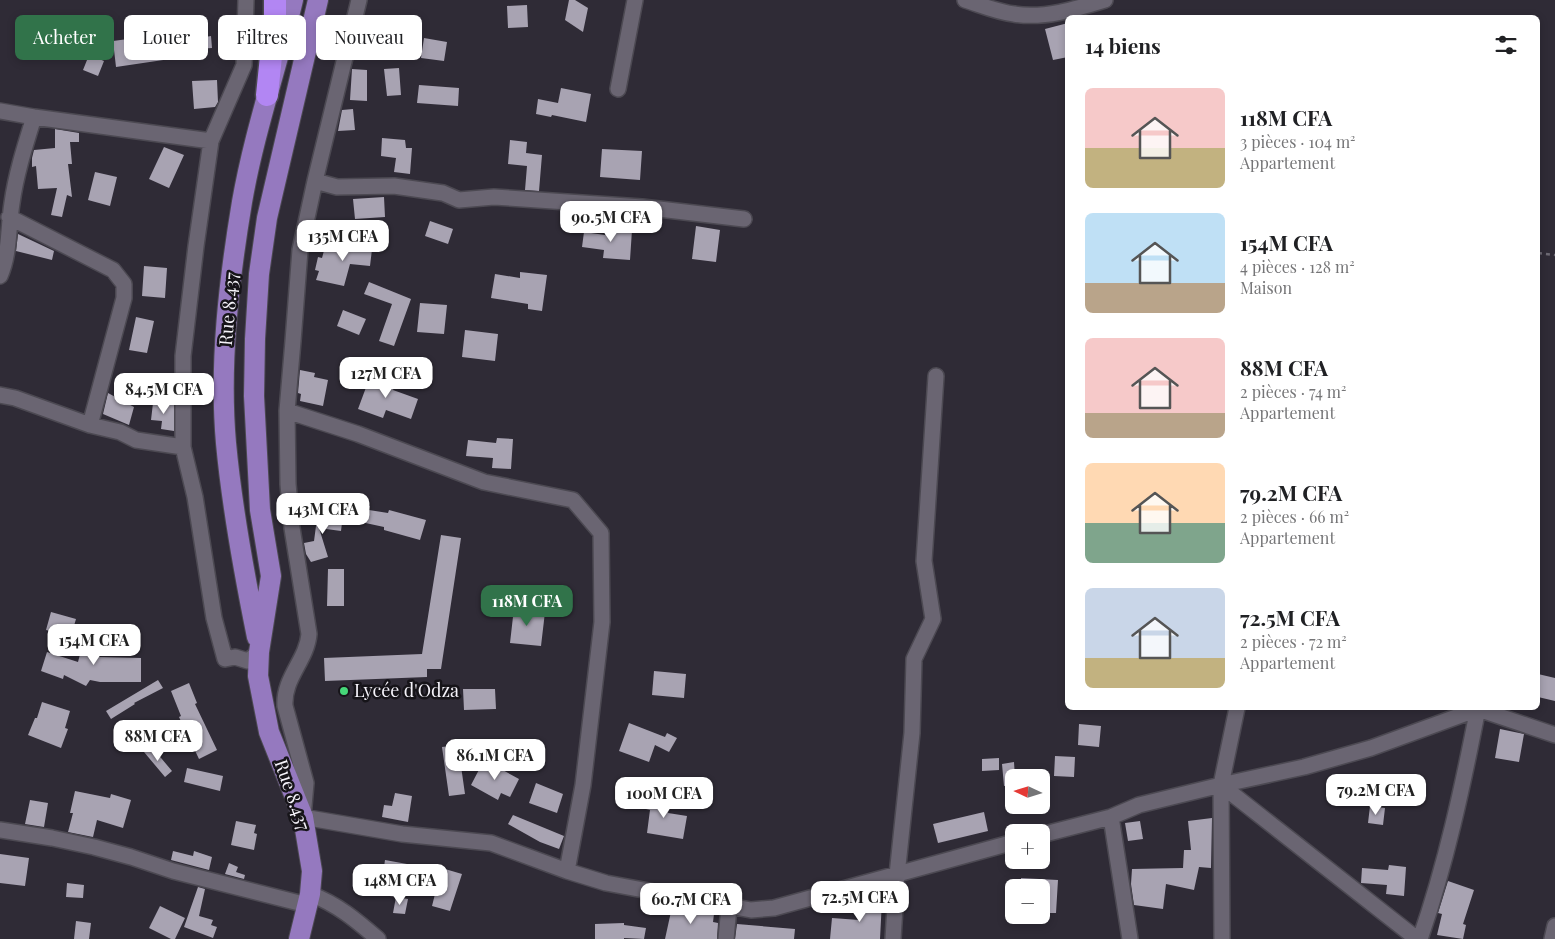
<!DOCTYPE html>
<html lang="fr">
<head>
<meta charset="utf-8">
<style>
	body { margin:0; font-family:"Playfair Display",serif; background:#f6f6f6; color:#202124; height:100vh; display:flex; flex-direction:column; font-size:19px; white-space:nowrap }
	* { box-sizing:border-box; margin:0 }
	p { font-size:16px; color:#757577 }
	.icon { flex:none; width:28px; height:28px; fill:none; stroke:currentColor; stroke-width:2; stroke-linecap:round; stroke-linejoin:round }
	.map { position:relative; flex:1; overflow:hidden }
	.details { position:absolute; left:1065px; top:15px; width:475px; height:695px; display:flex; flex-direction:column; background:#fff; border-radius:8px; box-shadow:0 2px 8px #0003 }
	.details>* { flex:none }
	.top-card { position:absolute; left:15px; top:15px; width:475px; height:45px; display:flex; gap:10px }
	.needle { width:32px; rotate:274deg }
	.tools { position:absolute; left:1005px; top:769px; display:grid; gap:10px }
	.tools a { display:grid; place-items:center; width:45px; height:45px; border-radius:8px; background:#fff; box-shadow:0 2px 8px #0003; font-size:25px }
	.price { position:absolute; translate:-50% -42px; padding:0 11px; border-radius:10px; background:#fff; color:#222; font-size:16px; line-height:32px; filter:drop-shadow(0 1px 2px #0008) }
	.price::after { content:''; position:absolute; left:50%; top:30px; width:15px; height:11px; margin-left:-8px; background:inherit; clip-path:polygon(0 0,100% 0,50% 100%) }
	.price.selected { background:#31734a; color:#fff }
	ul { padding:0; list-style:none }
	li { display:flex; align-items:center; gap:15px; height:125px; padding:0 20px }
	li span { display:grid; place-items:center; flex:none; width:140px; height:100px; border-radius:8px; color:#555 }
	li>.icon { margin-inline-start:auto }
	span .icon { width:60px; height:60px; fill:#fffc; stroke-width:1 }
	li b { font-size:21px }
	h2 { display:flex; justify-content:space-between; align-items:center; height:60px; padding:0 20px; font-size:21px }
	.tag { padding:0 18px; border-radius:8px; background:#fff; box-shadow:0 2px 8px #0003; font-size:18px; line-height:45px }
	.tag.selected { background:#31734a; color:#fff }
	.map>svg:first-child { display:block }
</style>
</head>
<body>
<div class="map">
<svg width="1555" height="939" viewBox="0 0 1555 939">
	<rect width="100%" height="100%" fill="#2f2b36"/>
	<path fill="#a8a3b2" d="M569,0H575L588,8L583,32L565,20Z
		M527,5L528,27L508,28L507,6Z
		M1068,23V57L1053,60L1045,29Z
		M205,27V37L211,36L212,48L182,50L180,29Z
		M143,37L144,45L169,42L170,59L116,67L113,41Z
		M424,38L447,42L444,61L421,58Z
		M89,55L104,61L98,76L83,70Z
		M399,68L401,95L387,96L384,69Z
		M352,69L367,70V101L350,100Z
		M217,80L218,102L215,107L194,109L192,81Z
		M419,85L459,88L458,106L417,103Z
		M561,88L591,94L586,122L552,115L551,117L536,114L538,99L558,103Z
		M353,109L355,130L338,131L342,110Z
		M55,129L79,133V142H70L72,164H68L72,197L67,195L62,217L51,215L57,188L38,189L36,166L32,167V158L34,150L55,148Z
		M382,138L405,140L406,148H412L410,174L394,172L396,158L381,156Z
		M510,140L527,142L526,153L542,155L539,191L525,190L527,166L508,164Z
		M164,147L184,155L169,188L149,179Z
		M602,149L642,151L640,180L600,177Z
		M95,172L117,177L110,206L88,200Z
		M384,197L385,217L355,219L353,199Z
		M430,221L453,229L448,244L425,236Z
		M696,226L720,230L716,262L692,259Z
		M605,228L632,230L630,260L603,258L604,250L582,247L584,232L605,235Z
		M18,234L54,251L52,260L16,251Z
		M352,239L373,241L370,266L350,264L344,286L316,280L319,271L315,270L318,257L322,258L325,247L351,252Z
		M144,266L167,268L165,298L142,296Z
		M520,272L547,275L542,311L528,309V304L491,298L495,274L520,278Z
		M369,282L411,299L394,346L379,341L392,304L364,294Z
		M420,303L447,305L444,334L417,332Z
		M343,310L366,319L359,335L337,326Z
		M136,317L154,321L147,353L129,350Z
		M465,330L498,334L495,361L462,357Z
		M300,370L315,373L314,377L328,380L323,406L300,401L301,394L298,393Z
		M371,374L396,383L393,390L418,399L411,419L386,410L383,418L358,409Z
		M108,393L134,407L129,425L103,414Z
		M153,403L174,404V431L161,429L162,421L151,420Z
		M497,438L513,439L511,469L492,468L493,458L466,456L468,440L496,443Z
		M351,502L370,506L369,510L388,513L389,510L426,520L420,540L384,530V527L347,519Z
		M318,511L343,515L341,531L319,528L328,557L311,562L306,554L304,543L314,541Z
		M441,535L461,538L441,669H427V677L325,681L324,658L422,654Z
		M328,569H344V606H327Z
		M514,608L545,612L541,646L510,643Z
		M51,612L76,619L71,636L46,630Z
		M85,635L102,639L98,657L141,658V682H100L90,680L86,686L64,675L63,679L41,671L47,652L78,662Z
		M654,671L686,674L684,698L652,695Z
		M1538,674L1555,678V701L1538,697Z
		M158,680L163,688L134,703L135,704L111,719L106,711Z
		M189,683L197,703L195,704L217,750L199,759L179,717L181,716L171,691Z
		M463,689H495L496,709L464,710Z
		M42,702L70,711L65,728L68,729L61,748L28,735L35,718H37Z
		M629,723L665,737L667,733L677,738L669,752L655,745L649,762L619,751Z
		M1079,724L1101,726L1099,747L1078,745Z
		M1500,729L1524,734L1519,762L1495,758Z
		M528,740L538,745L528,763L519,758Z
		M458,745L465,794L449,796L442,747Z
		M151,746L172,771L165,777L144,752Z
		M1055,756L1075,757L1074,777L1054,776Z
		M999,758V770L982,771V759Z
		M483,762L489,765L490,763L519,779L510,797L501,793L498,800L471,785Z
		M1014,762L1015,778H1014V785L1004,786L1002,764Z
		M187,768L223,776L220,791L184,782Z
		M536,783L563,794L557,813L529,803Z
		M75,791L110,798L111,794L131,800L123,828L97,820L93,837L68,832L73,813H70Z
		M395,793L412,796L408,822L382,817L384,805L392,806Z
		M648,795L671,799L668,813L687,816L683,839L647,833L650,810L646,809Z
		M30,800L48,803L44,827L25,824Z
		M1370,806L1385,808L1383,825L1368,823Z
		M984,812L988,831L938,843L933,824Z
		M513,815L564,836L559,849L540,842L508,824Z
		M1212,818L1211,868L1199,867L1194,890L1166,884L1163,909L1134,905L1131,884L1132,869L1183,868L1184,850H1191L1188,821Z
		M236,821L256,825L254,833L257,834L254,850L231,845Z
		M1140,821L1143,839L1128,841L1125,823Z
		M173,851L193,856L194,851L212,857L209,870L171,860Z
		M0,854L29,858L25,886L0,883Z
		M385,860L407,864L402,898L371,893L373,879L382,881Z
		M229,863L238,867L236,872L245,875L244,879L225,874Z
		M1389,865L1406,867L1404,896L1386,894L1387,885L1361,883L1362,868L1388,870Z
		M445,869L462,874L450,911L432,906L435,894L438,895Z
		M1021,878L1058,880L1056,913H1041V888H1021Z
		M1448,881L1474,890L1463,924L1466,925L1463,939L1437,935L1442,914L1438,913Z
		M67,883L84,885L83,898L66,897Z
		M198,887L205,889L199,916L213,920L211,925L217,927L213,938L184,927Z
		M396,897L408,899L405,914L393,913Z
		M860,899L882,900L880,939H830L832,918L859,920Z
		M160,906L185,918L175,939H171L149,928Z
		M672,907L714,914L713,922L718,923L717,939H665Z
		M76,921L91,923L89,939H74Z
		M624,923V925L646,928L644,939L624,938V939H595V924Z
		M737,924L795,929L794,939H735Z"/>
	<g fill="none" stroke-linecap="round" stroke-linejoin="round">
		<g stroke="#4c4952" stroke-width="18">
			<path id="minor" d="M246,0L244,65L211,141L196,246L183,356V447L195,497L214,618L225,659L235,657L248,661L259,652
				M359,0L315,181L300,250L293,341L287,411L288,484L292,528L309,634C307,660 283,678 285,706L306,783L303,817L402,834L491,843L567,871L606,883L751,910L774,908L1014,842
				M965,0C981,5 997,12 1014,14C1044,19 1076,9 1105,0
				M618,89L635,0
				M0,111L34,117L211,141
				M315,181L337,187L394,186L443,193L459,200L494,197L642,207L744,219
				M9,217L113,270L124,284V298L90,425
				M0,276C10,253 8,228 12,203C16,174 25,146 34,117
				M0,395L15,398L90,425L120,432L136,440L183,447
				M287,411L358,434L484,482L573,500L601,533L602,622L583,785L567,871
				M1221,785L1417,939
				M1111,817L1130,939
				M0,830L52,838L94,847L131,857L173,871L307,905
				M1041,835L1111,817L1139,805L1221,785L1304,767L1371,748L1478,709L1555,735
				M310,894C337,904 356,920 378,939
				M726,939L729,907
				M893,939L897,875L912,733L914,659L933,619L924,561L936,376
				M1222,939L1221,785L1237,708
				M1420,939C1446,864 1463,785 1478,708
				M1552,939L1555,926"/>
		</g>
		<g stroke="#4c4952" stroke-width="22">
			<path id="major" d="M257,637C244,573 232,508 226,443C219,364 229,280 242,202C254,133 277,67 293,0
				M299,939L310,894L312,871L303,817L269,732L258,676L259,652L271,576L260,510L254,396L255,339L259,274L267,218L318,0"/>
		</g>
		<g stroke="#4c4952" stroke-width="25">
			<path id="highway" d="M267,95L275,17V0"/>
		</g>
		<path stroke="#6c6973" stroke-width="2.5" stroke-dasharray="4 4" stroke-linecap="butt" d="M1538,253L1555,255"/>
		<use href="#minor" stroke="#6a6572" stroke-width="15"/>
		<use href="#major" stroke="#9579bf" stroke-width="20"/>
		<use href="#highway" stroke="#b286f3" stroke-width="22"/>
	</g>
	<circle fill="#46d779" stroke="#161419" stroke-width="2" cx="344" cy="691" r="5"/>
	<g text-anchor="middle" stroke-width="5" stroke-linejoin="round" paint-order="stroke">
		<g font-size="18" fill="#f5f3fa" stroke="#161419">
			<text transform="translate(229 309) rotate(-85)" y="6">Rue 8.437</text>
			<text transform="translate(292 795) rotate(71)" y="6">Rue 8.437</text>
		</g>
		<g font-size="18" fill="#f5f3fa" stroke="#161419" text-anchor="start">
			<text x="354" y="697">Lycée d'Odza</text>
		</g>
	</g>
</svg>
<div class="tools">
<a><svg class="needle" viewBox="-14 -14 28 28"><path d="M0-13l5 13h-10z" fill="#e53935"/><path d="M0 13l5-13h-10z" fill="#757577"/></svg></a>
<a>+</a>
<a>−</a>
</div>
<b class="price" style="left:611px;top:243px">90.5M CFA</b>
<b class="price" style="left:343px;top:262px">135M CFA</b>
<b class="price" style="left:386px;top:399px">127M CFA</b>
<b class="price" style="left:164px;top:415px">84.5M CFA</b>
<b class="price" style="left:323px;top:535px">143M CFA</b>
<b class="price selected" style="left:527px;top:627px">118M CFA</b>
<b class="price" style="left:94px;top:666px">154M CFA</b>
<b class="price" style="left:158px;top:762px">88M CFA</b>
<b class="price" style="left:495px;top:781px">86.1M CFA</b>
<b class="price" style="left:1376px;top:816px">79.2M CFA</b>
<b class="price" style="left:664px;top:819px">100M CFA</b>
<b class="price" style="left:400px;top:906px">148M CFA</b>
<b class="price" style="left:860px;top:923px">72.5M CFA</b>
<b class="price" style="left:691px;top:925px">60.7M CFA</b>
<div class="top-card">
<a class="tag selected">Acheter</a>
<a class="tag">Louer</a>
<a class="tag">Filtres</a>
<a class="tag">Nouveau</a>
</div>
<section class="details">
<h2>14 biens<svg class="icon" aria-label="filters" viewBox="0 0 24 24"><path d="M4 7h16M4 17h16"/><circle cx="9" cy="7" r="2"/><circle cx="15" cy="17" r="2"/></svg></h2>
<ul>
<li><span style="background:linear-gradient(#f6c9c9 60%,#c2b280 0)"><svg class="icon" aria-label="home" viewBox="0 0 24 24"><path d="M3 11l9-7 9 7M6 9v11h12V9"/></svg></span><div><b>118M CFA</b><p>3 pièces · 104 m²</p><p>Appartement</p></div></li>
<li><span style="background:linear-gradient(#bfe0f5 70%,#b9a48a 0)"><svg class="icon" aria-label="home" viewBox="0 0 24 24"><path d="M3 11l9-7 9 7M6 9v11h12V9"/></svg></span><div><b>154M CFA</b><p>4 pièces · 128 m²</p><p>Maison</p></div></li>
<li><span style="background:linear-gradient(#f6c9c9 75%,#b9a48a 0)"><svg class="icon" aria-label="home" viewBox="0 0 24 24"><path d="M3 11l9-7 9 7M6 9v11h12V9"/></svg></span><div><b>88M CFA</b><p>2 pièces · 74 m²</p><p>Appartement</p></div></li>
<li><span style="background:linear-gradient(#ffd9b3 60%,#7fa58c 0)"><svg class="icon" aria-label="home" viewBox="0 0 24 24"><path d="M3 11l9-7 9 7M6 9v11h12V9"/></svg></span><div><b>79.2M CFA</b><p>2 pièces · 66 m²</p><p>Appartement</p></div></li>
<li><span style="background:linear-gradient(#c9d6e8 70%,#c2b280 0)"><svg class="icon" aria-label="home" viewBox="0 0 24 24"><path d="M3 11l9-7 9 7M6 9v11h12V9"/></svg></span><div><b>72.5M CFA</b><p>2 pièces · 72 m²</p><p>Appartement</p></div></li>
</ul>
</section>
</div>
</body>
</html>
